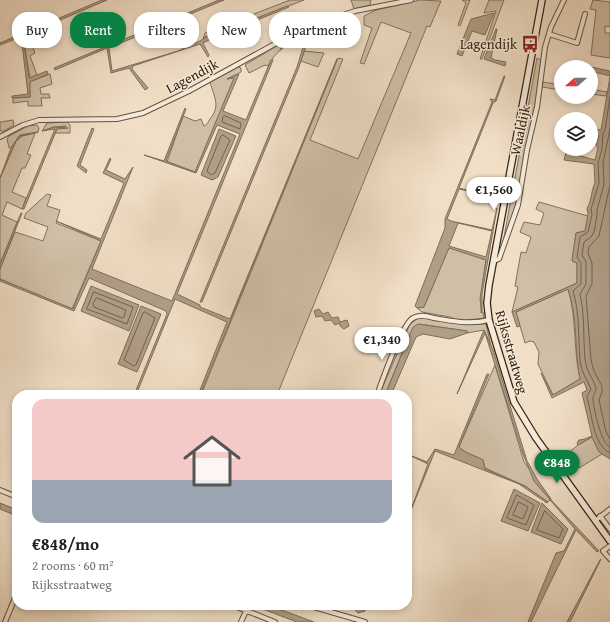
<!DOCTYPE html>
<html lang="en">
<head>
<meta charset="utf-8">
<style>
	body { margin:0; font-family:"Gentium Book Plus",serif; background:#f2f2f2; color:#202124; height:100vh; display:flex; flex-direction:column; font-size:15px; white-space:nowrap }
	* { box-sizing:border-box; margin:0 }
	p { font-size:13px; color:#757577 }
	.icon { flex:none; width:22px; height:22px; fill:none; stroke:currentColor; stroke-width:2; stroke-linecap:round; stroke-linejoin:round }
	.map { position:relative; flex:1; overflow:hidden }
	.side { position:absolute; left:12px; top:390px; width:400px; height:220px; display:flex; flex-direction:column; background:#fff; border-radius:16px; box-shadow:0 2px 6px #0003 }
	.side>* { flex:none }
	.top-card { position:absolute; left:12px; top:12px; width:400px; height:36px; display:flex; gap:8px }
	.needle { width:26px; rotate:249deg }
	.tools { position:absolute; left:554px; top:60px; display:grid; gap:8px }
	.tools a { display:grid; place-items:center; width:44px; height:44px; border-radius:50%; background:#fff; box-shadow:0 2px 6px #0003; font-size:20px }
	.price { position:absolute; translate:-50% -34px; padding:0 9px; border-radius:14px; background:#fff; color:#222; font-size:13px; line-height:26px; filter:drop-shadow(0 1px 2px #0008) }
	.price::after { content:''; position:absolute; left:50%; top:24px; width:12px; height:9px; margin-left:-6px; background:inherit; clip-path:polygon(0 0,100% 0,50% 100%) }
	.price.selected { background:#0b8043; color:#fff }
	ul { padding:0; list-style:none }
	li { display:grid; align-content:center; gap:8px; height:212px; padding:0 20px }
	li+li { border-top:1px solid #e0e0e0 }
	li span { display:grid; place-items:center; height:124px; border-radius:12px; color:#555 }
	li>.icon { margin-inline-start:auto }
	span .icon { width:72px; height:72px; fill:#fffc; stroke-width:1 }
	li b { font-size:17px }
	.pill { padding:0 14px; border-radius:16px; background:#fff; box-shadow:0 2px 6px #0003; font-size:14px; line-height:36px }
	.pill.selected { background:#0b8043; color:#fff }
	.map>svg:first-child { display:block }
</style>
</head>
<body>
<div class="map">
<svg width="610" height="622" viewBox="0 0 610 622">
	<rect width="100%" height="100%" fill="#f0dec6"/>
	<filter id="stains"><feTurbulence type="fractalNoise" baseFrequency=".005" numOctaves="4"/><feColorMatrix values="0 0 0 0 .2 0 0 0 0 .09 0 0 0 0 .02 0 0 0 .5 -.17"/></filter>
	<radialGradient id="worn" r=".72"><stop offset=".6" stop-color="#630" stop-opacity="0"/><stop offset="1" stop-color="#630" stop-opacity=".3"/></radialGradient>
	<path fill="#d0bfa7" stroke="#82725c" d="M290,0H304L217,34L218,36L213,37L211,33L203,39L205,33Z
		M351,0H371L370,5L354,9Z
		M420,0L441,1L430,27L427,26L277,395H201L338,58L343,59L310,140L358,159L411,33L381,22L364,64L360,63L372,28L364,25V16L376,10Z
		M462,0H470L460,26L458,25L466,3Z
		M489,0H504L482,59H480L496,11L484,13Z
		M593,0L610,2V27L605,26V33H610V58L591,55L596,10L590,9Z
		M337,19L349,20L345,29L322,37L319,27L308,28Z
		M303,30L310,32L309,37L305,35C289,43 275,51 268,66L265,65L249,73L245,65Z
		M34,31L39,42L32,45L35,53L30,56L37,75L30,78L23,37Z
		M304,51L324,53L318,67L301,61Z
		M537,58L541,60L539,89L516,210L502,248Z
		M238,67L241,68V72L227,79L235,77L195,172L167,162L183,116L195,121L201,119L204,126C208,124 208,122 210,119C221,106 214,97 210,82Z
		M50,74L52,84L40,88L41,94H49L50,98H41L42,106H28V101L13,103V98L30,97L29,82Z
		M543,82L561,85V90L542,87Z
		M591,89L607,92L606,96L591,94Z
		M13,120L14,125L4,131H0V122Z
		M67,122L70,125V133H55L57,128L66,126L54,127L42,131L47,123Z
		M37,125L39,128L38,132L20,135L11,148H9L7,139L9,136L28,126Z
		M35,133L27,154L31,155L25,168H22L12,192L26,198L22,209L7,202L2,215L17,222L0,264V178L16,141L22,136Z
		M47,194L51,195L47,206L60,210L56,223L101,241L72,309L0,279V269L15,232L43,241L48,227L24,218L26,213Z
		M539,202L588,216L585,231L576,233L572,261L577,263V283L512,312L518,287L515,286L521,252L526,253L531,237L520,232L524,222L540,225L544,213L536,209Z
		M449,247L486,260L481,295V313L483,312L484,318L459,321L450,317L422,312L417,308L424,307Z
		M568,289C577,318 573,349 580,379L553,395L538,364L539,352L534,342L530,341L525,343L516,312Z
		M423,318L460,324H486L491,346L484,330L467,333V331L419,324L409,336L385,395H379L410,324L417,319Z
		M495,365L524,462L551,499L548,502L525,486L485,468L483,460C474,455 466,454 459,447Z
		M592,437L602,454L579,468L568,453L578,445Z"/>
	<path fill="#b09f88" stroke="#7e6e58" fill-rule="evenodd" d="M102,0H107L23,36L29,78L47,71L48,74L30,82V97L12,98V96L28,94L22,44L20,37L0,45V43Z
		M219,0H224L109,48L112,71L178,51L200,41L212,33L213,38L203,43L209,55L208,57L200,44L133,66L132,69L148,88L145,90L129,68L111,73L107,48L55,70L54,68Z
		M287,6L289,7L218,36L217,34Z
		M494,13L485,35L472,31L462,56L457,54L471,19Z
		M496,29H497L491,58L495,60L506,62L505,66L484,59Z
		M307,35L309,37L299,67L202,302H200L297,67L306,38L280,49Z
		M337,59L200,395H198L227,322L175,299L136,395H134L167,314L166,311L89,278L74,311L0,281V279L73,309L101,241L56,221L101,239L124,183L103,173L110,158L111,159L106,170L125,179L133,167L92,269L172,301L240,134L217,125L196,173L144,155L164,161L185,108L186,109L166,161L195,172L234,78L227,79L239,74L223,111L246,120L271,60H273L177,294L200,305V307L230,319Z
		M591,67L610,71V76L591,71Z
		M504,76H505L496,101L493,103L459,188L490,196L459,189L447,219L451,221L492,230L497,208L482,294V312L480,299L486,260L449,248L424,307L417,308L415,306L445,228V219L492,102L490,99L495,100ZM458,223L492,231L486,257L449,246Z
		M610,77V459L599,452L592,437L578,445L577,443L579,440L585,439L592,436L582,393L587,390L584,382L552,398L541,373L553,395L580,379C574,349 578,318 568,289L516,312L520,326L517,327L512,312L577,283V263L572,261L576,233L585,231L588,214L587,208C592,201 591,190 595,183L594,164L564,160L567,149H571L570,153L595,160L598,148L596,145L599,136L591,133V128L601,130Z
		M54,127L68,128L57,129L24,209H22L55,129L42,131Z
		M92,128L94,129L80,165L87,170L86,173L77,166Z
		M219,129L236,136L218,177L212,180L201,175Z
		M38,132L22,136L16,141L0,178L11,148L19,136Z
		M21,213H22L0,269V264Z
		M91,286L139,305L129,331L81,311Z
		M141,306L161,314L137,372L118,364Z
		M319,309L323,314L328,312L332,318L338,317L340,322L347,320L349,326L344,329L340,326V323L335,325L331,320L325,321L322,316L316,317L314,311Z
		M418,324L467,331V333L450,339L423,334L416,337L391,395H385L413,327Z
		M484,330L493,350L527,461L537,479L552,501L599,551L597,552L576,530L531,622H528L556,553L564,551L575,529L534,481L523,454L485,333L457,394Z
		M487,374H489L459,447C466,454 474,455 483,460L485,469L525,486L548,502L547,503L519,484L435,451L407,520L428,464L407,454L427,462L435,449L454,455Z
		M514,489L540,503L528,531L501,521Z
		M0,503L17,510V516L0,509Z
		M542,503L568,529L561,544L531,532Z
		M601,559L570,622H567L600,560Z
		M252,605H268L314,622H297Z
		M354,605H365V611L358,613L354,609Z"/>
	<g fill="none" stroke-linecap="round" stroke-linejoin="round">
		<path stroke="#72624c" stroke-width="1" d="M610,97L605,130L603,134L602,149L598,163L599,183L591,209L592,215L588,232L580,237L577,257L581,263V284L573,291C580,314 578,337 580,360C581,372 587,379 591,389L587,397C592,414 593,445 610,453
			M225,116L241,123L240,129L222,122L223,117Z
			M610,129L603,163L604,184L597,210V216L594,232L591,237L584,242L582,255L586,262V284L580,294C585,315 583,337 585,359C586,371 593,378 596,388C596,393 592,396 593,400C594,410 601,444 610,447
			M223,135L230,140L215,173L211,175L207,171L221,136Z
			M610,185L599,236L589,247L588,253L592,263V284L586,296L591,360L594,371L602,386V392L599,400L606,432L610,439
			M94,292L133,307L127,324L87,309Z
			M97,298L126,310L124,317L122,318L94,307L93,304Z
			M145,312L155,318L136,365L134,366L124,360L143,313Z
			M517,495L534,505L526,525L507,518Z
			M519,502L528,507L523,519L513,515Z
			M545,511L563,529L559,538L537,530Z"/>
		<g stroke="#63533e" stroke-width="6">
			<path id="street" d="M549,34L577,43L585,14
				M0,137L23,125L39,120L117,119L143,113L189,91L304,28L355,11L411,0
				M494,261L499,259L518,205L527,150L537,107L545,47L551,27L564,0
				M377,395C382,381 402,324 413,318C419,314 427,316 434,318C453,321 470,325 489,320
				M545,463L551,460
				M0,490L17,497
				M600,516L610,529
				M595,521L610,509
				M610,546L603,551L610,559
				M232,605L275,622
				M307,605L365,622
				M5,622L17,593
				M241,622L246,611"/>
		</g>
		<g stroke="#342510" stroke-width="8">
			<path id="secondary" d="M542,0L489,285L487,303L489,320L514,402L536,438L610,541"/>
		</g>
		<use href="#street" stroke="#f5eada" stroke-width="4"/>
		<use href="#secondary" stroke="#f5eada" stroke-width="5.5"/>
	</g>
	<defs>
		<g id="bus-bare" transform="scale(1.38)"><path d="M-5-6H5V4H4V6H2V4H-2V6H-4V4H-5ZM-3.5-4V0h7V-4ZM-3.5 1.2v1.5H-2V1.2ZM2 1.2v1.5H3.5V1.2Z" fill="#8f2418" stroke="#f5eada" stroke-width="2.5" paint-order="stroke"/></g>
	</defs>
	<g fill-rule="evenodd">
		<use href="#bus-bare" x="530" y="44"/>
	</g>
	<g text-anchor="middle" stroke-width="3" stroke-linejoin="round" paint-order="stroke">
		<g font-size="14" fill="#342510" stroke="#f5eada" text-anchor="end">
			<text x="517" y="49">Lagendijk</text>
		</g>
		<g font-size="14" fill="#342510" stroke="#f5eada">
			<text transform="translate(192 76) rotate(-28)" y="5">Lagendijk</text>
			<text transform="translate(520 130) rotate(-78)" y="5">Waaldijk</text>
			<text transform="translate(512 352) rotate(74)" y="5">Rijksstraatweg</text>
		</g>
	</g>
	<rect width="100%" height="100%" filter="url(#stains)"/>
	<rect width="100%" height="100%" fill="url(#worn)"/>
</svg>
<div class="tools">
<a><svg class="needle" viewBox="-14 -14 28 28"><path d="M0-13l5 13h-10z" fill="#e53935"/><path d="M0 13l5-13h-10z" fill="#757577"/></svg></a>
<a><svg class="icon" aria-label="layers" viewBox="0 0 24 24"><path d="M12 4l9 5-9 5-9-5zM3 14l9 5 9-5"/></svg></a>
</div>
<b class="price" style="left:494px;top:211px">€1,560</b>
<b class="price" style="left:382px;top:361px">€1,340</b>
<b class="price selected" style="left:557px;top:484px">€848</b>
<div class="top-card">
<a class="pill">Buy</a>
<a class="pill selected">Rent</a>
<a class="pill">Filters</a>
<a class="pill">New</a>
<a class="pill">Apartment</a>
</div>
<section class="side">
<ul>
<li><span style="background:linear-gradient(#f6c9c9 65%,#9aa5b1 0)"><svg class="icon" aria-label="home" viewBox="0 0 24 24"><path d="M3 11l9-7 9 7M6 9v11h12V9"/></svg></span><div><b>€848/mo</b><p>2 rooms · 60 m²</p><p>Rijksstraatweg</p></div></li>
</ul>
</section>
</div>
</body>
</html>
